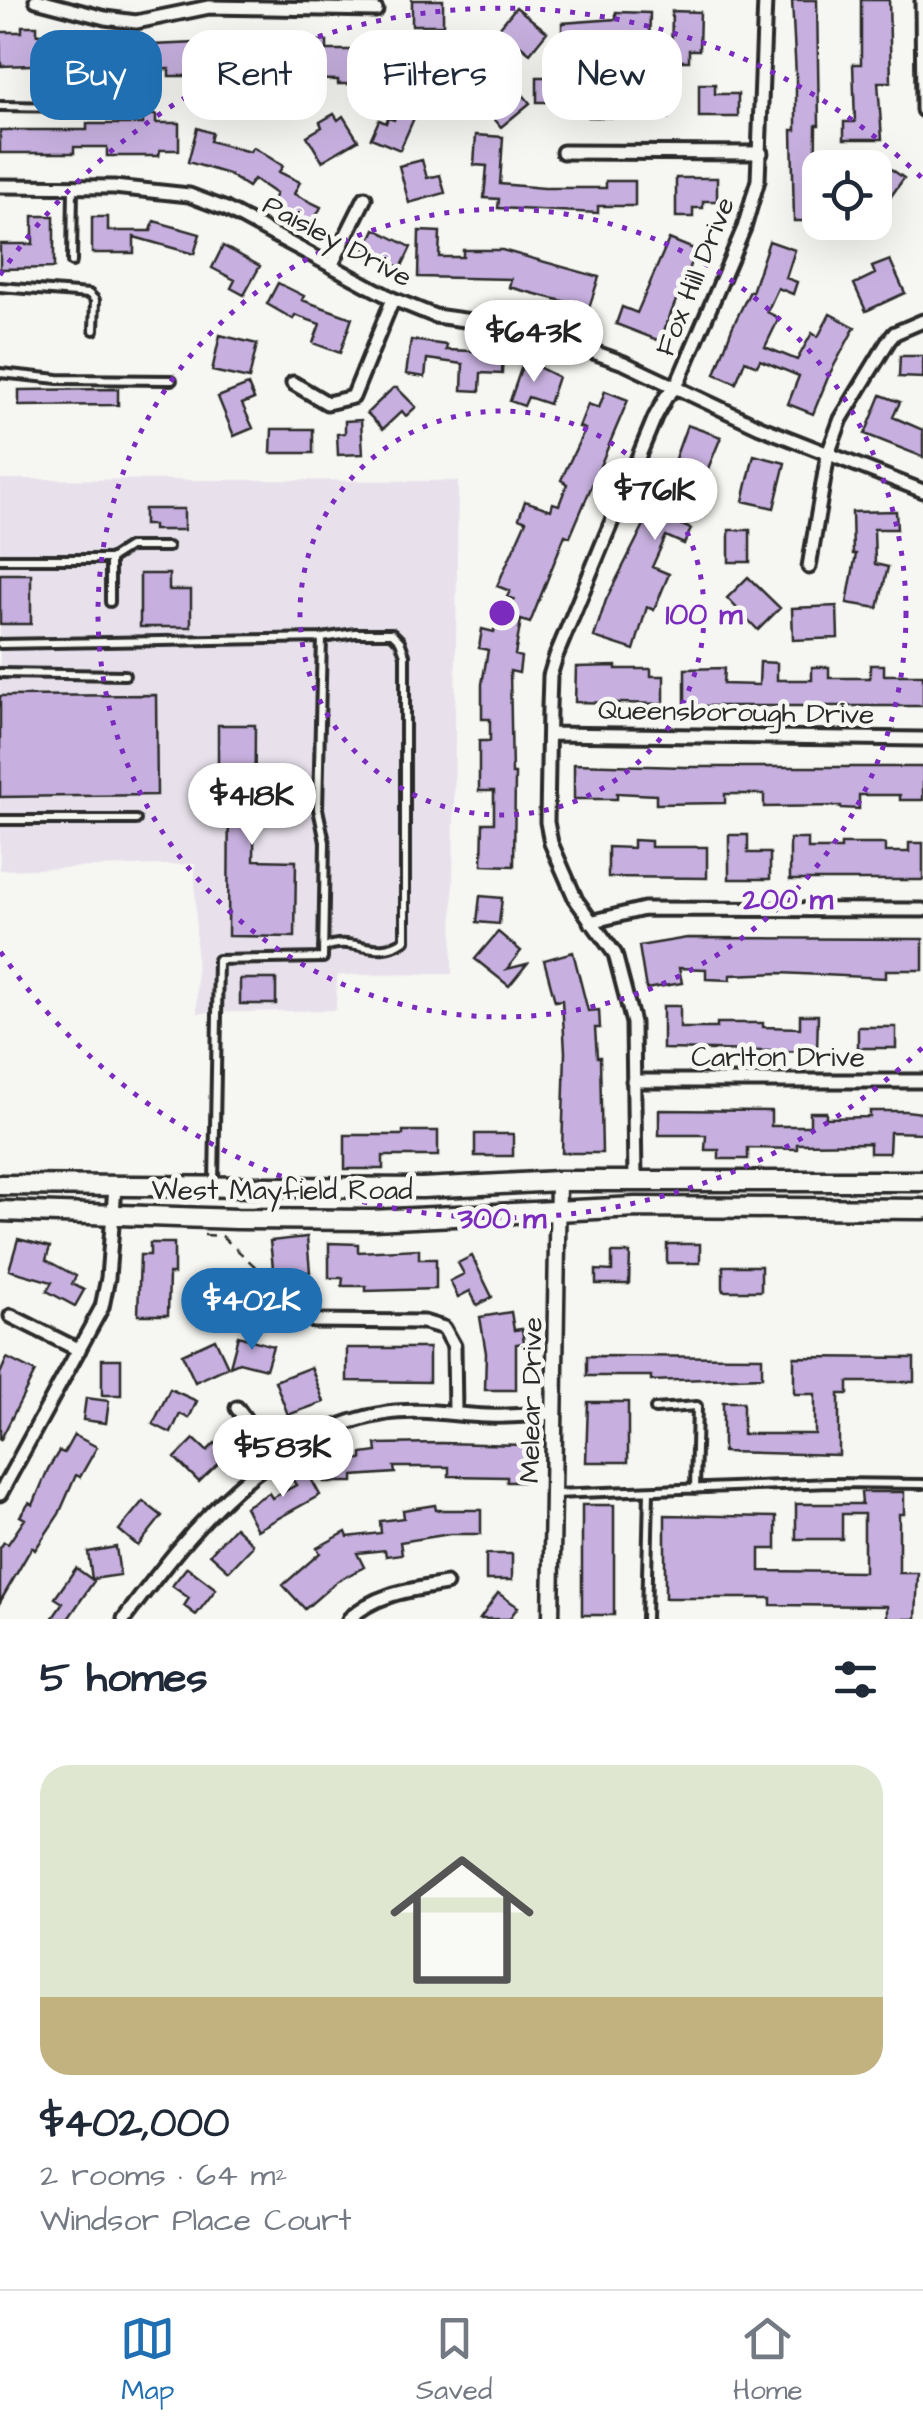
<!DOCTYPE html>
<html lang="en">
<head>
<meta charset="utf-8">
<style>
	body { margin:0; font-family:"Architects Daughter",sans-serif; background:#f6f6f7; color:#1f2937; height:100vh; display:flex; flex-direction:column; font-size:38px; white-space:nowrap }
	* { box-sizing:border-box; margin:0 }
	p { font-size:32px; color:#747a83 }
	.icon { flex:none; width:55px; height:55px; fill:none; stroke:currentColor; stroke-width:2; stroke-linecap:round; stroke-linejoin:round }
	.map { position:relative; height:1619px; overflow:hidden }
	.panel { display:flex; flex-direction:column; background:#fff; flex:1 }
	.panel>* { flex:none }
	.banner { position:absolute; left:30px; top:30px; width:865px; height:90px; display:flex; gap:20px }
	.buttons { position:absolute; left:802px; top:150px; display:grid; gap:20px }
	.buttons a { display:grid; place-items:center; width:90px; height:90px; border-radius:20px; background:#fff; box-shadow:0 10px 40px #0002; font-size:50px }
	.price { position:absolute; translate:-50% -85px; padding:0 22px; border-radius:35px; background:#fff; color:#222; font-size:32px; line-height:65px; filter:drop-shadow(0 2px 5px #0008) }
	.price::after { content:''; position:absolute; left:50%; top:60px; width:30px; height:22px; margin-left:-15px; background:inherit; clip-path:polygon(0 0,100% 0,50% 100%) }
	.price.active { background:#1f6fb2; color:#fff }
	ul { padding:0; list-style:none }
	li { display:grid; align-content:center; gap:20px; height:530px; padding:0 40px }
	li+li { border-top:2px solid #e0e1e3 }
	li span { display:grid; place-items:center; height:310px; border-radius:30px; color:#555 }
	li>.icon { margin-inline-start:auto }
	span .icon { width:180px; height:180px; fill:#fffc; stroke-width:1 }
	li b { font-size:42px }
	h2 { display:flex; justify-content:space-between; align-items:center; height:120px; padding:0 40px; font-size:42px }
	.chip { padding:0 35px; border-radius:30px; background:#fff; box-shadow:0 10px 40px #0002; font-size:35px; line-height:90px }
	.chip.active { background:#1f6fb2; color:#fff }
	.tab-bar { display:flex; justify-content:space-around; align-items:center; height:140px; border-top:2px solid #e0e1e3; background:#fff; font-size:28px; color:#747a83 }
	.tab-bar a { display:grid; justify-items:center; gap:5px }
	.tab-bar .active { color:#1f6fb2 }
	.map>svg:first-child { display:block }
</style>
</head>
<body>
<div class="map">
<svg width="923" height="1619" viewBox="0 0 923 1619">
	<rect width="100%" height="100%" fill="#f6f6f2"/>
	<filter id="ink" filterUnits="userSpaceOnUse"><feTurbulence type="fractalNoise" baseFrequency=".01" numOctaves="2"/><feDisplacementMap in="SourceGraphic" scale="20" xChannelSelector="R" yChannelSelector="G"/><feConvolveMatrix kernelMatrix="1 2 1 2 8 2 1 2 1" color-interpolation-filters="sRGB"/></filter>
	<g filter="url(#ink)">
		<path fill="#e8e1ec" d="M0,479L458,481L452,974L337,975L336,1010L197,1013L195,864L0,870Z"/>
		<path fill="#c7b0df" stroke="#2b2b2b" stroke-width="2.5" d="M412,0H443V25H412Z
			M792,0H817L819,125H816L815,221H794L792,130H796V76Z
			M861,0H889L891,82H878L882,139H844V122H855L853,64H861Z
			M516,7L547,32L530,53L499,28Z
			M672,11L700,12L699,50H689V61H671Z
			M616,12L650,13L649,50L562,46V23L616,19Z
			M22,26H37V34H54V38H80V44L123,45V53H152V45L220,42V35H233V43L265,44V34H281V40L327,41V50H355V55H370V84H338V80L291,79V74L247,71L187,69V76H169V69L137,70V77H106V71H64V64L1,66L0,32H22Z
			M412,34L432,60L404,81L384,54Z
			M537,77H581V82H605V92H631V80H647V93H668V118L588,117V102H537Z
			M511,80L530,103L501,127L482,104Z
			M699,84H715V94H738V117H699Z
			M397,111L414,118L400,150L371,138L379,120L386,123L388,118L394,120Z
			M334,114L338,120L343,116L358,140L322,161L307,136L322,127L320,122Z
			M143,115H156V123H179V150H160L159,156H107V147H74V153H0V130H87V124H143Z
			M197,128L212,133L210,141L250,152L253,147L283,166L279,172L300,182L294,194L321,207L311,226L270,205L276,194L254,179L248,187L228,174L188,162Z
			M476,135L503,137L500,184L544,188H606V181H635V206H598V213L498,208L499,199L484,198L487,166L474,165Z
			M875,158L904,178L882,209L875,204Z
			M422,160L427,178L440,175L445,193L409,203L399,166Z
			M676,178H717V201H703V208H693V217H676Z
			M33,216H54V268L0,269V244H33Z
			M92,217H108V231H151L154,221L200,234L194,254L134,237V253H92Z
			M375,229L411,247L401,268L365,251Z
			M419,231L440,232L439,257H463V250H502L599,277L589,308L509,287L511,279L418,277Z
			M669,239L696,250L660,341L616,324L622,307L637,313Z
			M769,241L795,250L786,278L797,282L793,294L778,288L767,312L779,318L765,347L797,360L812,333L818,337L830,314L855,327L829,375L813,414L788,404L799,376L760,360L757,366L745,361L736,383L715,374L732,328L750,291L752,292Z
			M223,246L260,266L244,295L231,288L235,280L212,268Z
			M890,260L905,293L866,311L854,284L875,274L872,267Z
			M278,283L304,296L302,300L352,318L340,353L313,343L320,324L295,315L293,319L267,304Z
			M220,335L257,344L249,379L212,371Z
			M411,340L447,345L446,350L503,352L502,374L481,373L480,391L462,390L463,364L427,359L425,377L406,374Z
			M900,356H923V378L899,377Z
			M524,360L558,377L549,404L528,397L524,406L510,401Z
			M248,385L254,399L242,404L253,428L234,436L218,397Z
			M393,388H397L416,407L406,416L402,411L383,429L367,413Z
			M118,389V405L19,406V390Z
			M605,391L628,400L570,537L565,535L530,623L521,620L515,655L521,657L519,673L510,671L512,774H515L514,866L482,865L483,823H494V791H479V741H490V719H482V684L488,650L479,648L482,629L494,632L495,625L503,626L514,599L507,597L510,591L497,586L526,521L519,518L525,501L551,510L553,503L559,505L567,484L561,480L585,429L579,427L588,404L599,408Z
			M881,395L900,402L893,417L923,430V457L865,434Z
			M361,420L363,454L338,455L337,434L345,433V421Z
			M687,425L721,437L698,493L685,489L673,521L691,529L684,544L666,536L652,567L669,574L654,610L647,607L634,650L594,637L606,600L651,511L666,465L672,467Z
			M272,429H313V453H271Z
			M754,455L785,463L774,508L743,501Z
			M144,509H184V530H153V525H144Z
			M896,511L897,529H874L875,564L888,567L878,608L847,603L856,554H853L852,512Z
			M729,530H750V562H729Z
			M0,574H31V624H0Z
			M140,574H169V590H191V627H140Z
			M748,577L780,608L758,630L727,598Z
			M837,606L838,638L793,640L792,608Z
			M760,662L777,663V680H812V667H829V678H870V665H884V675H923V706H685V669L724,668L723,684L759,685Z
			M616,666V669H651V676H664V704L575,702L576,667Z
			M156,695L157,795L0,797V696Z
			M218,725H255L254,860L296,861L295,937L228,936L229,787H218Z
			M574,764L684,767H923V800H900V795H859V809L841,808V806L764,807V794H725V803L656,804V795L617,793V799H574Z
			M729,835H748V853H770V879H729Z
			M790,839H808V849H841V844H885V852H909V843H923V880H790Z
			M633,840L651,841V847H707V878L608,877V847L633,848Z
			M480,896L502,898L499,924L477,922Z
			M498,932L521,951L507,969L527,964L509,986L475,959Z
			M687,938L923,939V970H886V978L779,973L730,975V980L706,979V969L679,968L682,983L646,989L639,946Z
			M573,952L588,1011L599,1010L600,1028H595L597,1057H600L602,1153H562L565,1052L562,1000L555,1001L544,960Z
			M240,979H276V1004H240Z
			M663,1006H680V1028H717V1023H763V1027L800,1028V1015H818L817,1052L663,1049Z
			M858,1027H896V1048H858Z
			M659,1110L771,1111V1126H810V1112H826V1118L870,1117V1111H906L923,1113V1133L890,1132L889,1153H870V1143L797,1144V1149L748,1148V1159H719V1150H705L706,1135H659Z
			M403,1131H438V1156H383V1169H345V1135H403Z
			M475,1134H513V1156H475Z
			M307,1237L310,1272L274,1276L270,1241Z
			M18,1239L50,1247L46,1260L76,1276L72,1284L84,1290L75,1306L47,1291L52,1282L9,1270Z
			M150,1243H174V1274H169L168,1315H138L140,1255H150Z
			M329,1243L358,1244V1252L419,1249V1259H436V1289L366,1291V1286H342L343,1278H329Z
			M667,1244H700V1263H667Z
			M612,1253H630L629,1284H596V1270L612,1271Z
			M472,1256L492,1297L477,1305L470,1291L458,1297L450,1281L464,1274L458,1263Z
			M723,1266H761V1291H723Z
			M229,1282L260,1287L257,1304L270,1306L267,1321L224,1315Z
			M511,1312L514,1330L522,1329L524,1343L516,1344V1390H485L486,1353L480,1317Z
			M238,1336L273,1346L266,1369L239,1362L230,1366Z
			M215,1339L228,1367L195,1382L182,1354Z
			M347,1348H429V1382L347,1381Z
			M587,1356L762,1357V1377L651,1381V1376H587Z
			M794,1357L914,1358V1382H848V1394H839V1455L723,1452V1402H743V1434H815V1394H794Z
			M7,1358L35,1372L0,1441V1374Z
			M102,1359H121V1395H102Z
			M311,1367L324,1402L288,1415L275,1381Z
			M170,1389L197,1401L189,1418L180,1414L171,1433L153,1424Z
			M86,1398L109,1401L106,1423L83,1420Z
			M588,1402H628V1462H586Z
			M74,1435L97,1447L80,1477L76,1475L59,1514L35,1550L32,1547L0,1602V1548L4,1542L8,1544L25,1519L20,1516L29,1503L33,1505L48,1469L59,1451L64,1453Z
			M194,1439L207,1451L215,1443L227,1455L199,1482L175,1458Z
			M441,1443L524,1445V1482H507V1477L449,1476V1467H394L395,1473L353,1476V1482H324V1459H362V1454L377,1452L376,1444Z
			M304,1466L320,1495L257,1530L245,1507L269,1493L272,1498L296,1485L289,1474Z
			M861,1492H904V1514H899V1573H918L916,1619H887V1606L771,1605V1598H665V1515L776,1517V1549H760V1571L864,1572V1514H842V1539H796V1504H862Z
			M143,1501L162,1516L138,1546L119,1530Z
			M435,1505L436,1510H481V1534H450L400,1542L402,1554L386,1556L385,1550L357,1553L364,1567L336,1582L305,1609L283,1585L320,1553L317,1548L346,1532L348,1537L381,1533L380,1521L404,1518L403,1510Z
			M582,1505H614V1615H582Z
			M235,1527L252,1543V1547L229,1571L210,1554Z
			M116,1547L120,1575L92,1579L88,1552Z
			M486,1554H512V1580H486Z
			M187,1567L216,1589L196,1615L184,1606L189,1598L172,1586Z
			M76,1568L94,1581L68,1619H52L63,1603L55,1598Z
			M498,1593L518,1607L509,1619H480Z"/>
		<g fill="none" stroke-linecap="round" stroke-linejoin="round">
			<g stroke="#2b2b2b" stroke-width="14">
				<path id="service" d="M0,106L75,107
					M72,262L73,187
					M0,287L89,294L95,300L94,330
					M0,373L58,379L172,380
					M0,559H110L129,547H168
					M110,559V602
					M0,644L322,638L355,633H392L400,641L405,655V940C375,961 354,934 323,948
					M0,673L125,675
					M0,820H136
					M214,1183L218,960L323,958L325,842L318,809L322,638
					M655,1409L697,1406L695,1489
					M555,1494L830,1483L923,1484
					M646,1619L649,1491"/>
			</g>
			<g stroke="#2b2b2b" stroke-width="19">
				<path id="minor" d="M36,0L105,18L136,22L209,7L376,10
					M922,0L923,110
					M563,152L761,153
					M0,186L114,187L189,195L226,209L393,299L435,316L530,329L624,363L760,427L923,491
					M331,266L365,198
					M293,383L327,403L353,397L393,299
					M809,567L828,454L841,419L889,340L895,333L923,321
					M549,734L923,739
					M590,922L644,909L923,910
					M633,1081H923
					M635,1183L633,1023L615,954L576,900L551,843L547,822L549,707L550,676L556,656L655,417L666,397L676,387L744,228L758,180L765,0
					M11,1316L79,1350
					M314,1321L424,1322L444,1328L454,1346L455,1413
					M237,1408L274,1459
					M0,1494L102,1307L108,1278L115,1187
					M124,1619C193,1527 266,1433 387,1413C419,1408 455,1415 487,1416C509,1417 533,1414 555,1413
					M349,1619C376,1593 411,1590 446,1584"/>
			</g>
			<g stroke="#2b2b2b" stroke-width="21">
				<path id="tertiary" d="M551,1619L558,1181"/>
			</g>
			<g stroke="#2b2b2b" stroke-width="25">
				<path id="secondary" d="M0,1185L422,1188L558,1181H923
					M0,1211L237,1219L373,1220L636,1207L923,1209"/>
			</g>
			<path stroke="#2b2b2b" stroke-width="2.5" stroke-dasharray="10 8" stroke-linecap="butt" d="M204,1235L222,1236L306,1313"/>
			<use href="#service" stroke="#f6f6f2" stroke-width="6"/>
			<use href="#minor" stroke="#f6f6f2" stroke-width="11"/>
			<use href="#tertiary" stroke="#f6f6f2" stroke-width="14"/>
			<use href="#secondary" stroke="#f6f6f2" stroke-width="18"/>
		</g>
	</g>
	<g fill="none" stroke="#7b2cbf" stroke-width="5" stroke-dasharray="5 10">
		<circle cx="502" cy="613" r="202"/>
		<circle cx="502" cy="613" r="404"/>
		<path d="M922 1048A605 605 0 0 1 0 951M0 275A605 605 0 0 1 922 178"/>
	</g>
	<g text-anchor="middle" stroke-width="9" stroke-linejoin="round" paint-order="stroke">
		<g font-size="28" fill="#2b2b2b" stroke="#f6f6f2">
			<text transform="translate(338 240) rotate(28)" y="10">Paisley Drive</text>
			<text transform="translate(694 276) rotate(-68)" y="10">Fox Hill Drive</text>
			<text transform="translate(736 711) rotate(1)" y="10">Queensborough Drive</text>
			<text x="778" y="1066">Carlton Drive</text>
			<text x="282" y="1199">West Mayfield Road</text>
			<text transform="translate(530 1400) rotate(-89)" y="10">Melear Drive</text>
		</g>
	</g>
	<circle cx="502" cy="613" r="15" fill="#7b2cbf" stroke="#f6f6f2" stroke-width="5"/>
	<g font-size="30" text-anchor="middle" font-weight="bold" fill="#7b2cbf" stroke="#f6f6f2" stroke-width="9" stroke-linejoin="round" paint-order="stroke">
		<text x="704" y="624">100 m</text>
		<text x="788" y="909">200 m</text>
		<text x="502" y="1228">300 m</text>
	</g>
</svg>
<div class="buttons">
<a><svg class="icon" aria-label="locate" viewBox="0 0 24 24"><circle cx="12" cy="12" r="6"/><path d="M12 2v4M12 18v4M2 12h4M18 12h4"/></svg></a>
</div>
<b class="price" style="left:534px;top:385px">$643K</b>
<b class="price" style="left:655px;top:543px">$761K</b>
<b class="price" style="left:252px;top:848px">$418K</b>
<b class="price active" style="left:252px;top:1353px">$402K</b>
<b class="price" style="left:283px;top:1500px">$583K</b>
<div class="banner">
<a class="chip active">Buy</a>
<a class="chip">Rent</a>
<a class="chip">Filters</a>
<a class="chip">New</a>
</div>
</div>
<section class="panel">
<h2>5 homes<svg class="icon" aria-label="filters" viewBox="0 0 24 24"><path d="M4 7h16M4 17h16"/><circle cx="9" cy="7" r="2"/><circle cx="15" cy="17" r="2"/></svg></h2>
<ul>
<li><span style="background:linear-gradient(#dfe7d0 75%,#c2b280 0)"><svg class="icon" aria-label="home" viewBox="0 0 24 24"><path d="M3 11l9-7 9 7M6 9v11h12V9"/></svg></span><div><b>$402,000</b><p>2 rooms · 64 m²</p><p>Windsor Place Court</p></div></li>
</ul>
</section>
<nav class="tab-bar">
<a class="active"><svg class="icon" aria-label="map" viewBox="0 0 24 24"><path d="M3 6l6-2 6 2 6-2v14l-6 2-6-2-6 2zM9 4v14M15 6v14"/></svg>Map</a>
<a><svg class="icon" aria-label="saved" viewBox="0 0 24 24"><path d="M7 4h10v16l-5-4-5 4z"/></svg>Saved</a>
<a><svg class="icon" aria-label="home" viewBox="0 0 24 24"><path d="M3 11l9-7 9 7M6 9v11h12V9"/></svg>Home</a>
</nav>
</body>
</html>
